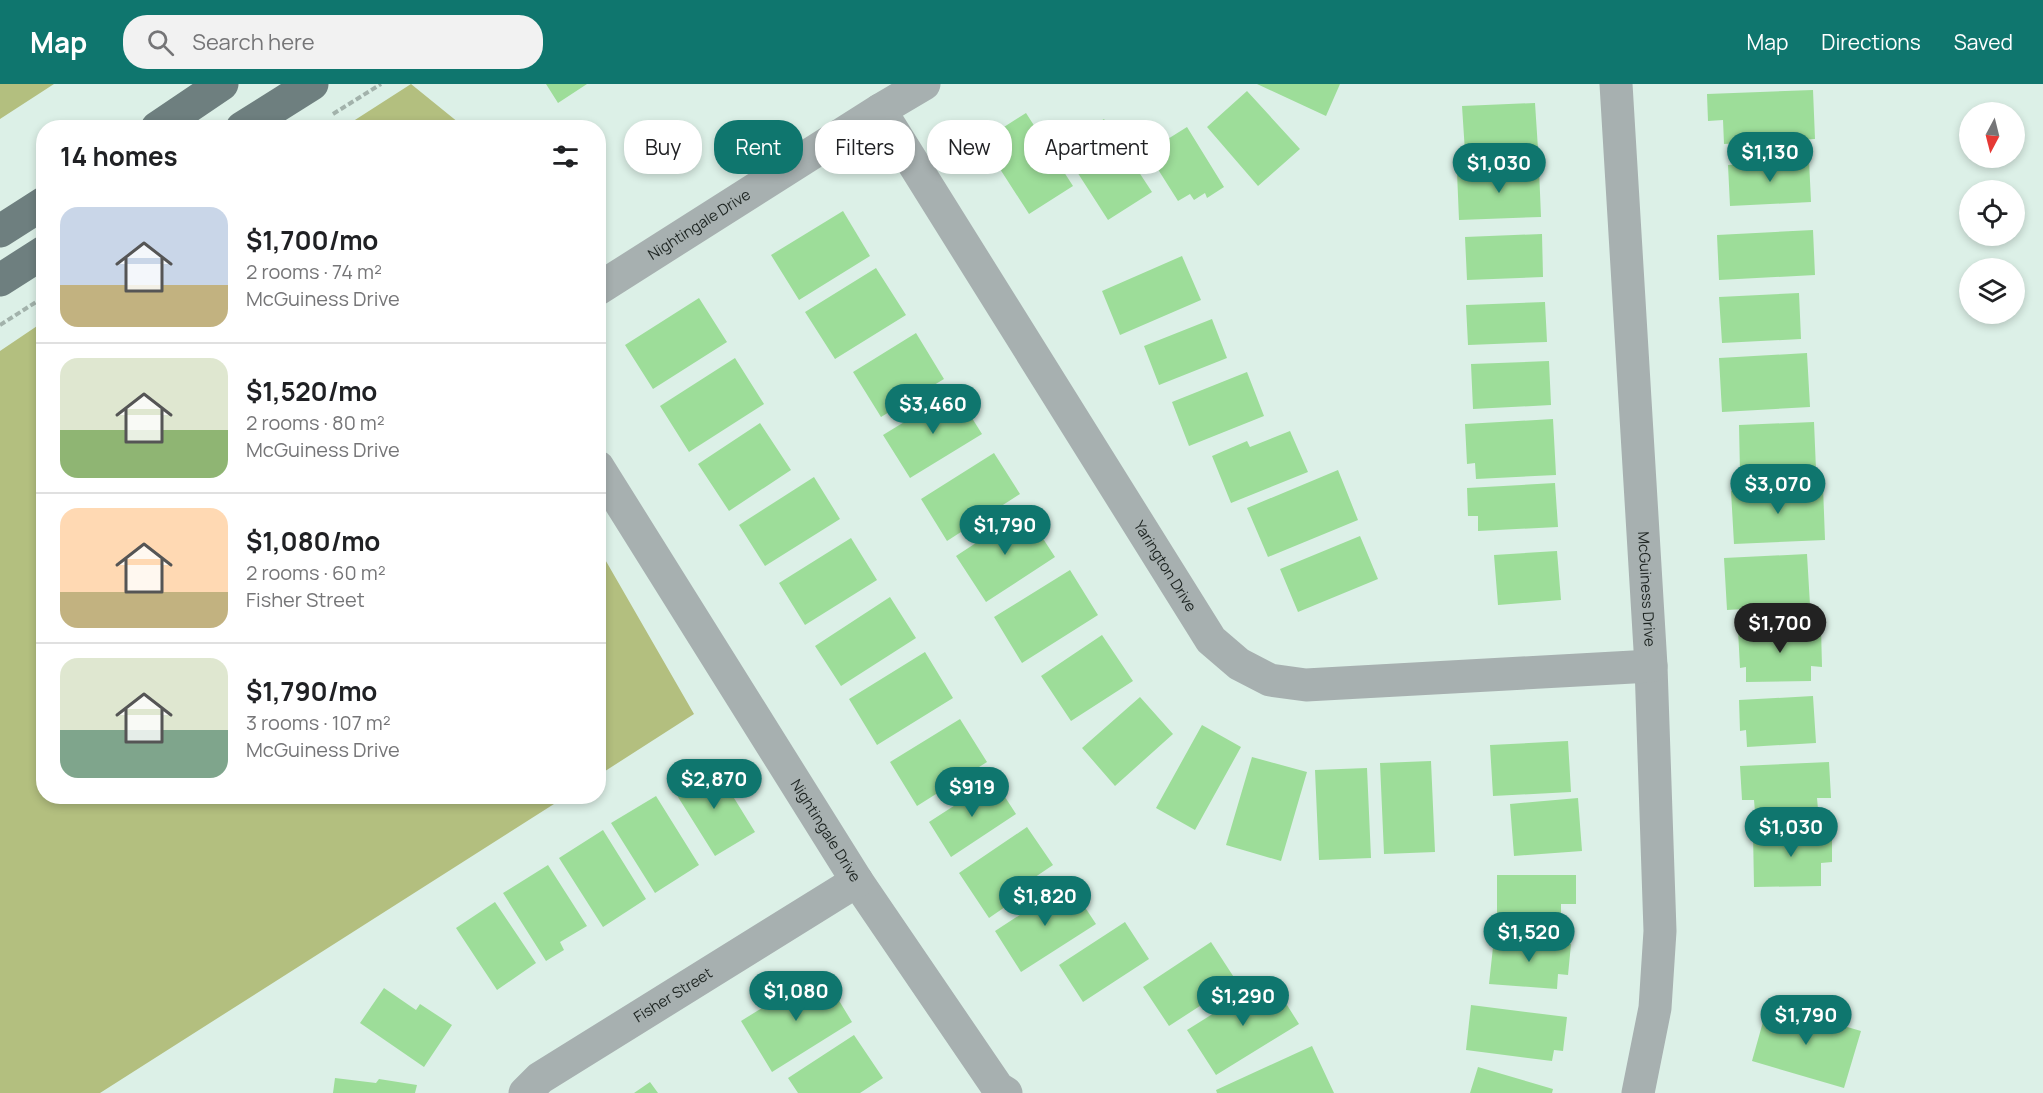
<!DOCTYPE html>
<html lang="en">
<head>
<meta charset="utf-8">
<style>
	body { margin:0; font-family:Manrope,sans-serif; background:#f2f2f2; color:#202124; height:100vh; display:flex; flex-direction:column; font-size:22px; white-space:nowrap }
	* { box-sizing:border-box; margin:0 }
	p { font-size:20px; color:#757577 }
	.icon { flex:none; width:33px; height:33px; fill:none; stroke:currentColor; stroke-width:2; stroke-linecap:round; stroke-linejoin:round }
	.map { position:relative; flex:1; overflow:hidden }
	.details { position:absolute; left:36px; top:36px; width:570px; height:684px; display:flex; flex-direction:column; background:#fff; border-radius:24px; box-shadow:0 3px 9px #0003 }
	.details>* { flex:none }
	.banner { position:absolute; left:624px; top:36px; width:570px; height:54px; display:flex; gap:12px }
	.needle { width:39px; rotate:187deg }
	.buttons { position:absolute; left:1959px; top:18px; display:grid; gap:12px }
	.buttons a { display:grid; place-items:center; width:66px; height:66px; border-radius:50%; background:#fff; box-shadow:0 3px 9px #0003; font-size:30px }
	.price { position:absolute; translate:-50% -51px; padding:0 14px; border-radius:21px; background:#0f766e; color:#fff; font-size:20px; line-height:39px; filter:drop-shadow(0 2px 3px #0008) }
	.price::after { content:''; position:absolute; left:50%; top:36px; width:18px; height:14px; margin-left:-9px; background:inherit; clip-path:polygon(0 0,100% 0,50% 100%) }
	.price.on { background:#222; color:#fff }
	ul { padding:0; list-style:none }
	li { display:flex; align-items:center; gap:18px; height:150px; padding:0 24px }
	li+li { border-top:2px solid #e0e0e0 }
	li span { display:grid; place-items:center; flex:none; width:168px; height:120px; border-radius:18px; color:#555 }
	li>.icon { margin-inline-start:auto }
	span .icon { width:72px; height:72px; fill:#fffc; stroke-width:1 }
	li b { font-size:26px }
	h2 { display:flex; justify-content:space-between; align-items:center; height:72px; padding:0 24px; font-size:26px }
	.pill { padding:0 21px; border-radius:24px; background:#fff; box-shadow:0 3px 9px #0003; font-size:21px; line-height:54px }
	.pill.on { background:#0f766e; color:#fff }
	header { display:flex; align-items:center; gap:36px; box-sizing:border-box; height:84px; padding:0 30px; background:#0f766e; color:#fff }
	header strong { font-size:28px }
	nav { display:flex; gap:33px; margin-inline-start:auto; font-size:21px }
	.search { width:420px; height:54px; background:#f2f2f2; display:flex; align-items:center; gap:15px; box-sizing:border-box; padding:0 21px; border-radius:24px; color:#757577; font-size:22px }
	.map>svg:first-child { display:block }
</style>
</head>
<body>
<header>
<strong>Map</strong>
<div class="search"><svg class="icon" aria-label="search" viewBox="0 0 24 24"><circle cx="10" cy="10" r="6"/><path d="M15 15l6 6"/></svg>Search here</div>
<nav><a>Map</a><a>Directions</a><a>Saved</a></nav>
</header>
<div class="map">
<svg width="2043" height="1009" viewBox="0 0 2043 1009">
	<rect width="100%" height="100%" fill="#dcf0e7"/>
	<path fill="#b3bf7f" d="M0,0H54L0,35Z
		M411,0L464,43H344Z
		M43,238L44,712L565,713L100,1009H0V267Z
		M599,465L694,630L599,691H598Z"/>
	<path fill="#9ddd99" d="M546,0H587L558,19Z
		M1257,0H1340L1326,32Z
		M1813,6L1815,55L1724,60L1723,36L1708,37L1707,10Z
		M1247,7L1300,65L1258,102L1207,43Z
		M1535,19L1538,65L1465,68L1462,22Z
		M1026,29L1073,102L1029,130L982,57Z
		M1104,35L1152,108L1108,136L1061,63Z
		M1187,43L1224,103L1207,114L1205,109L1194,116L1190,110L1178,117L1147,68Z
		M1809,76L1811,118L1730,122L1728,81Z
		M1539,85L1541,133L1459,136L1457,88Z
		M843,127L870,172L799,216L771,171Z
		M1813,146L1815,191L1719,196L1717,151Z
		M1542,150L1543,193L1467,196L1465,153Z
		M1182,172L1201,216L1120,251L1102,207Z
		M876,184L906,231L835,275L805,228Z
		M1799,209L1801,255L1722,259L1719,213Z
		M699,214L727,258L653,305L625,261Z
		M1545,218L1547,258L1468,261L1466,221Z
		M1212,235L1227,274L1159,301L1144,262Z
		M916,249L944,295L881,333L853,288Z
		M1807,269L1810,323L1722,328L1719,274Z
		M735,274L764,320L689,368L660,322Z
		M1549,277L1551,321L1473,325L1471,280Z
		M1247,288L1264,332L1189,362L1172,318Z
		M955,307L982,350L910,394L883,351Z
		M1553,335L1556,391L1476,395L1475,379L1467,380L1465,340Z
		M1814,338L1816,386L1740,389L1739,341Z
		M760,339L791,386L729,427L698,380Z
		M1290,347L1308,388L1231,419L1212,372L1247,357L1250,363Z
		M994,369L1020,410L947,457L921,415Z
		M1338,386L1358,436L1268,473L1247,424Z
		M814,393L840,435L765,482L739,441Z
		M1555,399L1558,443L1478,447V432H1468L1467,404Z
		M1823,402L1825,456L1734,460L1731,407Z
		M1025,427L1055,473L986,518L956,472Z
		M1360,452L1378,495L1298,528L1280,485Z
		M851,454L877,496L805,541L779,499Z
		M1557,467L1561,516L1498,521L1494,471Z
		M1807,470L1810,521L1727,526L1724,474Z
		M1070,486L1098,531L1022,579L994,533Z
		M890,513L916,554L841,602L815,562Z
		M1821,544L1822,583L1811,582V597L1746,598V583L1740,584L1738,546Z
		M1102,551L1133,597L1071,637L1041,592Z
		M925,568L953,614L877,661L849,615Z
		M1813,612L1816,659L1747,663L1746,646L1740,647L1739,616Z
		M1140,613L1173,650L1115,702L1082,664Z
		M960,635L987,678L917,722L890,678Z
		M1202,641L1241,663L1195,746L1156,724Z
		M1568,657L1571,708L1493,712L1490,661Z
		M1252,673L1307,688L1281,777L1226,761Z
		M1431,677L1435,768L1384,770L1380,679Z
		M1829,678L1831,714H1817L1818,725L1755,728L1754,716H1742L1740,682Z
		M713,680L755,748L715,772L673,705Z
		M1367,684L1371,774L1319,776L1315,686Z
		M994,696L1016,730L951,773L929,738Z
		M656,712L699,781L655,809L611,739Z
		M1578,714L1582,767L1514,772L1510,720Z
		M1027,743L1053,781L1016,806L1021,812L989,834L959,789Z
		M603,746L646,815L603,843L559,774Z
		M1832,747V778L1821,779V802L1754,803L1753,748Z
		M548,781L587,842L560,858L564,866L546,877L503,809Z
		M1497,791H1576V820H1561V831H1497Z
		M1069,799L1096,840L1021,888L995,847Z
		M495,818L536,879L497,906L456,844Z
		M1125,838L1149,875L1083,918L1059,881Z
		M1494,854L1571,860L1568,891L1558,890L1557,905L1489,900Z
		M1211,858L1237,898L1169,942L1143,903Z
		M821,887L852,938L772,988L741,937Z
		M1270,894L1299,940L1216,991L1187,946Z
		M384,904L416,926L420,920L452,941L424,983L360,939Z
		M1768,920L1861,947L1844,1004L1752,977Z
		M1471,921L1567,933L1563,967L1554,966L1552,977L1466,966Z
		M854,951L883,994L860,1009H798L788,994Z
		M1312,962L1334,1009H1217L1216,1006Z
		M1478,983L1553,1005L1552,1009H1470Z
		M335,994L376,999L379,995L417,1001L415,1009H333Z
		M650,998L658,1009H634Z"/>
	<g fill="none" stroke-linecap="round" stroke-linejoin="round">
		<path stroke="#a2b2ab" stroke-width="4" stroke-dasharray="6 3" stroke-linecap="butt" d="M333,30L381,0
			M0,241L44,213"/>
		<g stroke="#a7b0b0" stroke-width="33">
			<path id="s1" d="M1616,0L1651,582L1660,847L1655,924L1638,1009"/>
			<path id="s2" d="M880,26L1211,556L1239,580L1270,596L1306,601L1651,582"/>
			<path id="s3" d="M598,205L880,26L924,0"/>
			<path id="s4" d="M598,383L857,797L998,1004L1006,1009"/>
			<path id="s5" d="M525,1009L540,994L857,797"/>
		</g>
		<path stroke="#6e7f7f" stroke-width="33" d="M157,44L222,0
			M242,44L312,0
			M0,147L44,119
			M0,196L44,168"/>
	</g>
	<g text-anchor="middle" stroke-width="6" stroke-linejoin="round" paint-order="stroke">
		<g font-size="15" fill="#1d2421" stroke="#dcf0e7">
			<text dy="5" stroke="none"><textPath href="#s3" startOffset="120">Nightingale Drive</textPath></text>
			<text dy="5" stroke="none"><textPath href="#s2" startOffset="538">Yarington Drive</textPath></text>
			<text dy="5" stroke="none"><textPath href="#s1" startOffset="506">McGuiness Drive</textPath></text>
			<text dy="5" stroke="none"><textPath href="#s4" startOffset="429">Nightingale Drive</textPath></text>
			<text dy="5" stroke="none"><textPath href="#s5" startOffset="178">Fisher Street</textPath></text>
		</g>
	</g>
</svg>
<div class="buttons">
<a><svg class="needle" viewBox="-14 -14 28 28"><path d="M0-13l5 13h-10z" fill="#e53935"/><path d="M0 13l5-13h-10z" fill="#757577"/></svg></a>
<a><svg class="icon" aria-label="locate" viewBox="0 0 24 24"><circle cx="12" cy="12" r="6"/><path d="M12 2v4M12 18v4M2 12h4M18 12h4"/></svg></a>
<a><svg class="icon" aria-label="layers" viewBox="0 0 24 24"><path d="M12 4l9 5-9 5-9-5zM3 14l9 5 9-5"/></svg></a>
</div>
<b class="price" style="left:1770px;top:99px">$1,130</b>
<b class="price" style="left:1499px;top:110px">$1,030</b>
<b class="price" style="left:933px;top:351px">$3,460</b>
<b class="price" style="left:1778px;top:431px">$3,070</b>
<b class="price" style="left:1005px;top:472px">$1,790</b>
<b class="price on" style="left:1780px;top:570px">$1,700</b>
<b class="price" style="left:714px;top:726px">$2,870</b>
<b class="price" style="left:972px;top:734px">$919</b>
<b class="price" style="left:1791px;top:774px">$1,030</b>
<b class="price" style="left:1045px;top:843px">$1,820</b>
<b class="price" style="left:1529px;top:879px">$1,520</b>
<b class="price" style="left:796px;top:938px">$1,080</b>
<b class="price" style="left:1243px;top:943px">$1,290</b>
<b class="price" style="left:1806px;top:962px">$1,790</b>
<div class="banner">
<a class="pill">Buy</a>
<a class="pill on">Rent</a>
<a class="pill">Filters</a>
<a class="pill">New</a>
<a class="pill">Apartment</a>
</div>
<section class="details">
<h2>14 homes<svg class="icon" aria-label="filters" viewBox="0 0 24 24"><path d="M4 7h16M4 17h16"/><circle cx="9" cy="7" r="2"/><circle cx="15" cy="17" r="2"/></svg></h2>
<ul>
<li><span style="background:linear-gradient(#c9d6e8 65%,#c2b280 0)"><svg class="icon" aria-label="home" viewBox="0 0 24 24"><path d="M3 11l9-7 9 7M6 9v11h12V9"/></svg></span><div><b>$1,700/mo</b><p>2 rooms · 74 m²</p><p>McGuiness Drive</p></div></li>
<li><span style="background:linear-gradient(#dfe7d0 60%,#8fb573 0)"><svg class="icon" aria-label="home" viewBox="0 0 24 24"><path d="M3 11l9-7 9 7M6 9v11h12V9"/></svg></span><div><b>$1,520/mo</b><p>2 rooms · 80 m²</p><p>McGuiness Drive</p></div></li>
<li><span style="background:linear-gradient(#ffd9b3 70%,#c2b280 0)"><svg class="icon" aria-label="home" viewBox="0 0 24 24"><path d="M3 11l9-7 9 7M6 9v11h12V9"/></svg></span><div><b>$1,080/mo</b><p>2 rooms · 60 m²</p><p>Fisher Street</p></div></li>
<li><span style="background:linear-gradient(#dfe7d0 60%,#7fa58c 0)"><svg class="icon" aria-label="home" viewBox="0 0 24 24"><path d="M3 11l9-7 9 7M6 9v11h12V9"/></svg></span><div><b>$1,790/mo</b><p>3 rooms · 107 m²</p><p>McGuiness Drive</p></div></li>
</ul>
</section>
</div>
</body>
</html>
